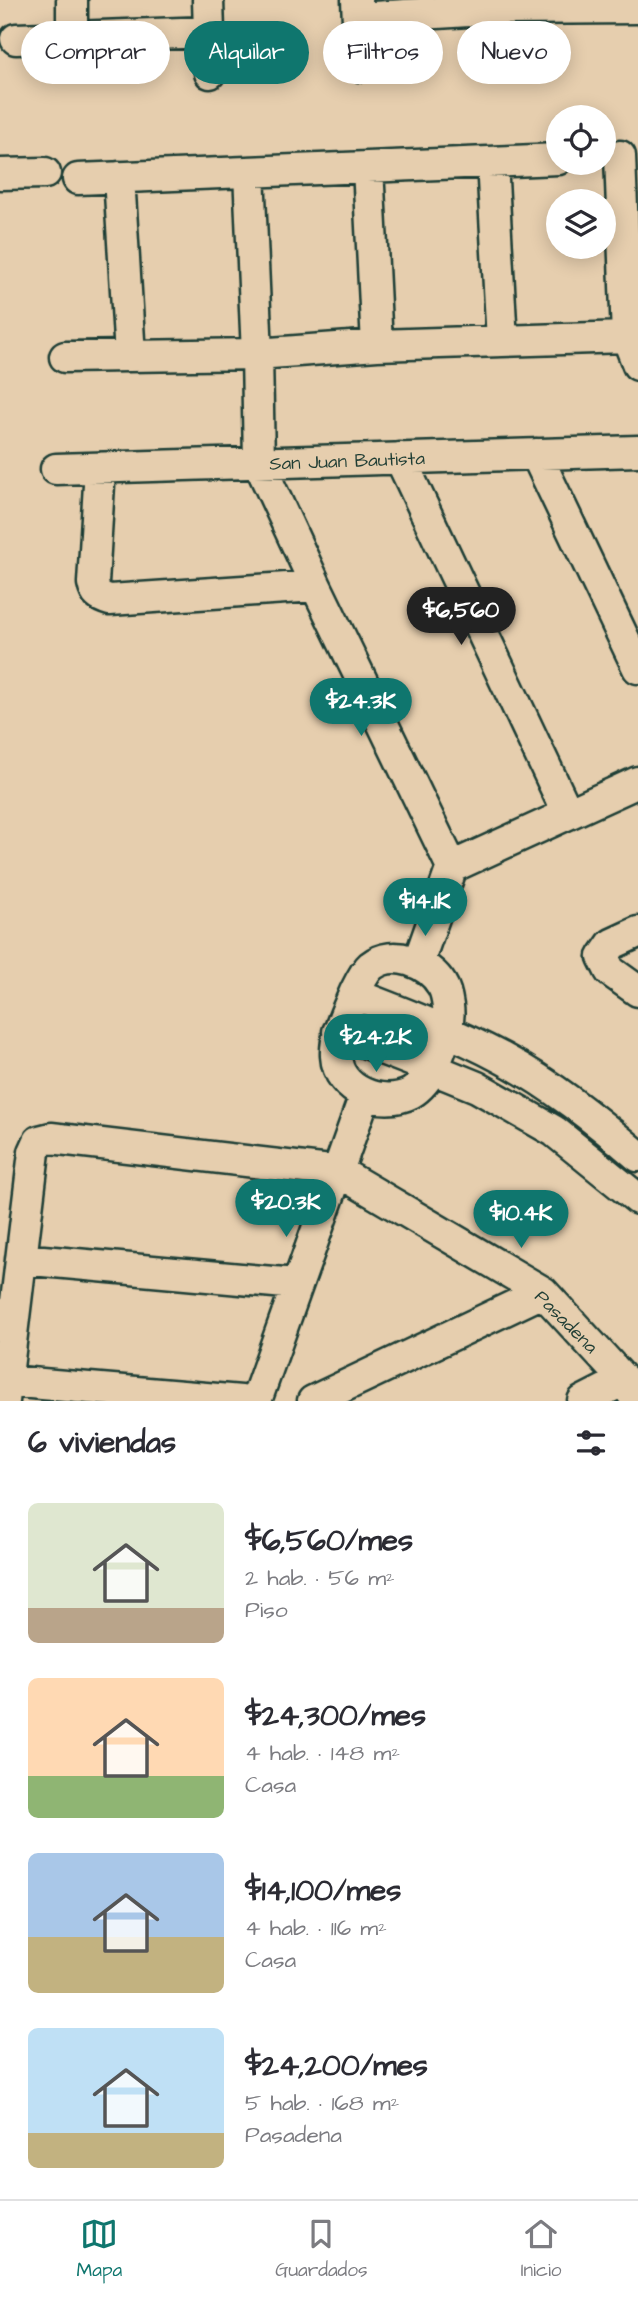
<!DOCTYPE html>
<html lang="es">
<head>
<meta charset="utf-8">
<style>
	body { margin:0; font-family:"Architects Daughter",sans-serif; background:#f7f7f7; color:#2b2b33; height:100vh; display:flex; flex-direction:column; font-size:26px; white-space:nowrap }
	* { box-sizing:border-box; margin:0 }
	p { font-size:23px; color:#7c7c81 }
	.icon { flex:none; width:38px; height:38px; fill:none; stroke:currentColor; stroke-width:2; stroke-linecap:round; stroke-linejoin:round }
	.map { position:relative; height:1401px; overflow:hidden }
	.side { display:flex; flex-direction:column; background:#fff; flex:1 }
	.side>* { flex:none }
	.hud { position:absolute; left:21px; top:21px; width:597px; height:63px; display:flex; gap:14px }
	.controls { position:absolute; left:546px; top:105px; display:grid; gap:14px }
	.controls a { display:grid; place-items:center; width:70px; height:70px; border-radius:50%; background:#fff; box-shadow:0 4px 18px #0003; font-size:35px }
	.price { position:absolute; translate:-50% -60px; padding:0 16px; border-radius:24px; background:#0f766e; color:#fff; font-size:23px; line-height:46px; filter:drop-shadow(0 2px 4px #0008) }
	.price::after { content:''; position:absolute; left:50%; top:42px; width:21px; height:16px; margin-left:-10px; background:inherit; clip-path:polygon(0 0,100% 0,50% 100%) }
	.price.active { background:#222; color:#fff }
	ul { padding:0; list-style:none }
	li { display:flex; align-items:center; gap:21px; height:175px; padding:0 28px }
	li span { display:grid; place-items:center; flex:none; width:196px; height:140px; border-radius:10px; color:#555 }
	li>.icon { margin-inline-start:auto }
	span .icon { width:84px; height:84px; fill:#fffc; stroke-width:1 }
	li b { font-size:30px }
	h2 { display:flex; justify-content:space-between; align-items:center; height:84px; padding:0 28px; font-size:30px }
	.chip { padding:0 24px; border-radius:32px; background:#fff; box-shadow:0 4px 18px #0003; font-size:24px; line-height:63px }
	.chip.active { background:#0f766e; color:#fff }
	.menu { display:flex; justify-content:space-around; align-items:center; height:98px; border-top:2px solid #e1e1e2; background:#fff; font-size:19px; color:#7c7c81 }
	.menu a { display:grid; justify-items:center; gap:4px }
	.menu .active { color:#0f766e }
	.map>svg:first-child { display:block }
</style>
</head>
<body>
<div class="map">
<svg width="638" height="1401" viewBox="0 0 638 1401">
	<rect width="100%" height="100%" fill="#e6ceae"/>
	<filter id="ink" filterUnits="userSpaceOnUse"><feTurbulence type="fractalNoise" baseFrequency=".0143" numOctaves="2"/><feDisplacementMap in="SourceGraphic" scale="14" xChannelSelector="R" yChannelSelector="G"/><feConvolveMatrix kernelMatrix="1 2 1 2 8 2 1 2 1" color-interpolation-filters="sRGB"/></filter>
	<g filter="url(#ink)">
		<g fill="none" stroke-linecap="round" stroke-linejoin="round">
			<g stroke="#1f3d34" stroke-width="35">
				<path id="minor" d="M72,0V37L209,32L208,0
					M357,0L360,66
					M358,18L500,9L638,8
					M209,32L210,73
					M16,39L72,37
					M620,156L627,337L638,336
					M492,162L502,341
					M368,167L377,345
					M249,172L257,354L259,463L316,586L452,867L418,963
					M0,174L45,173
					M119,177L130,356
					M78,179L558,159
					M65,357L257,354L377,345L627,337L638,365
					M536,454L638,668
					M400,458L568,814
					M100,468L93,583C95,594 99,597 110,600L316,586
					M56,469L638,451
					M452,867L638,782
					M638,932L612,944L603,957L610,971L638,991
					M338,1032L433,1069C441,1048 451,1029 448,1006C447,999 446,991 442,985C429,963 393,948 371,966C364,972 358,986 354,994
					M638,1156C596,1120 551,1084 502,1058C455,1033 404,1013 354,994C346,1014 335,1034 336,1056C338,1091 382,1108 411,1093C421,1087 427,1078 433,1069L477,1087L554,1131L638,1199
					M21,1259L296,1284
					M7,1381L241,1401
					M4,1401L34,1152L39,1141L51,1138L339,1172L543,1292L624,1380L637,1401
					M256,1401L365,1095
					M313,1401L543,1292
					M583,1401L624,1380"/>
			</g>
			<use href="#minor" stroke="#e6ceae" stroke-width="30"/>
		</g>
	</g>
	<g text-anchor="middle" stroke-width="5" stroke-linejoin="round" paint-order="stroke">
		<g font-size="19" fill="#1f3d34" stroke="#e6ceae">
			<text transform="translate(347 460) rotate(-2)" y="7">San Juan Bautista</text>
			<text transform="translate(567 1321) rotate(45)" y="7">Pasadena</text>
		</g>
	</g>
</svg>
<div class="controls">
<a><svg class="icon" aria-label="locate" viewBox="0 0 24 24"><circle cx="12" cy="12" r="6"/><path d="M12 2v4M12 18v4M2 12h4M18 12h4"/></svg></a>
<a><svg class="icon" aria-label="layers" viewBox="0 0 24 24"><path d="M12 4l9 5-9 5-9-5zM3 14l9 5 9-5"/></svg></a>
</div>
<b class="price active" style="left:461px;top:647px">$6,560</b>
<b class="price" style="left:361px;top:738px">$24.3K</b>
<b class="price" style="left:425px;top:938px">$14.1K</b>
<b class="price" style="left:376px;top:1074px">$24.2K</b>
<b class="price" style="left:286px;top:1239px">$20.3K</b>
<b class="price" style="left:521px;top:1250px">$10.4K</b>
<div class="hud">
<a class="chip">Comprar</a>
<a class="chip active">Alquilar</a>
<a class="chip">Filtros</a>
<a class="chip">Nuevo</a>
</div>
</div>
<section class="side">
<h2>6 viviendas<svg class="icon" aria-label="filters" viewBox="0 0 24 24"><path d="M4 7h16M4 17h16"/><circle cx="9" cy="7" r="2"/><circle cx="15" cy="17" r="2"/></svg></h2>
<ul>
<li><span style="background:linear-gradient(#dfe7d0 75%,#b9a48a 0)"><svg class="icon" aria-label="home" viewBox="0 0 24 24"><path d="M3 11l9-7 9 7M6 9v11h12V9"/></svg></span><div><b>$6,560/mes</b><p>2 hab. · 56 m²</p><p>Piso</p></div></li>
<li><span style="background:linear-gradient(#ffd9b3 70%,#8fb573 0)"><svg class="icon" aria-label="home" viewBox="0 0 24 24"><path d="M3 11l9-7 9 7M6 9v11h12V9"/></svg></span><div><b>$24,300/mes</b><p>4 hab. · 148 m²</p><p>Casa</p></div></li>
<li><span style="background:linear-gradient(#a9c7e8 60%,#c2b280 0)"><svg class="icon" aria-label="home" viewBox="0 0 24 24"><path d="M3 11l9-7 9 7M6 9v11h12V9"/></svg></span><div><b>$14,100/mes</b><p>4 hab. · 116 m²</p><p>Casa</p></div></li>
<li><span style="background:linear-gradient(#bfe0f5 75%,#c2b280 0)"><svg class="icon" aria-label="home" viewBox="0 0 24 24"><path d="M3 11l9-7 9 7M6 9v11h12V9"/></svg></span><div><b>$24,200/mes</b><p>5 hab. · 168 m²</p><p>Pasadena</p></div></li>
</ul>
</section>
<nav class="menu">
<a class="active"><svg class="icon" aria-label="map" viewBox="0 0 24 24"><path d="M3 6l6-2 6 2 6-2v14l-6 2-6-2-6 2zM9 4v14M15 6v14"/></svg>Mapa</a>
<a><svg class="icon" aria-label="saved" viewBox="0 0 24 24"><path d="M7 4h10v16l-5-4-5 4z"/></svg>Guardados</a>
<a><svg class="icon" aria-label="home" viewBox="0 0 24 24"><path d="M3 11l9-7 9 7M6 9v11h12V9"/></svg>Inicio</a>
</nav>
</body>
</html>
